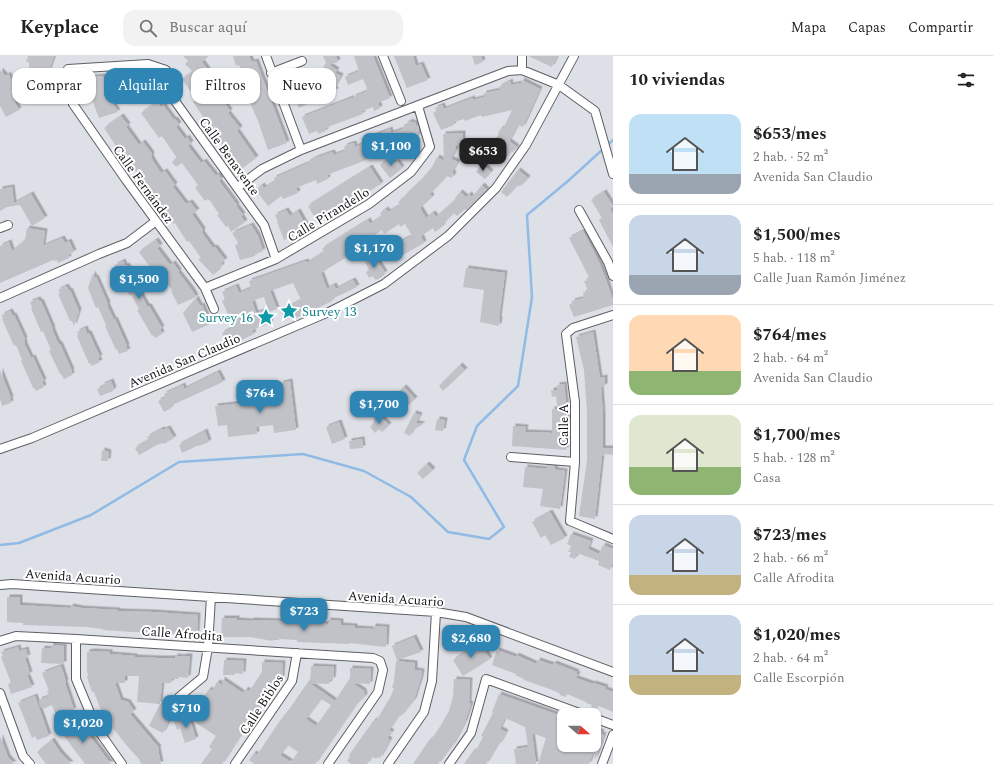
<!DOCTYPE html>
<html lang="es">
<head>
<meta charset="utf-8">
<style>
	body { margin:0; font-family:Spectral,serif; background:#f2f2f2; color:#222; height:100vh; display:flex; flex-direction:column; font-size:15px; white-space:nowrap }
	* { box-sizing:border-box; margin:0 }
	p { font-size:13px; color:#767676 }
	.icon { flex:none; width:22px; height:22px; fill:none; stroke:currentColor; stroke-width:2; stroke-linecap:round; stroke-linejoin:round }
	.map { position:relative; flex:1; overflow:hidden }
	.drawer { display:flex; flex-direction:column; background:#fff; width:380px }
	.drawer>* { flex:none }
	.top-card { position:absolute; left:12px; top:12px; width:380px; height:36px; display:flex; gap:8px }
	.needle { width:26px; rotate:110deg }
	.buttons { position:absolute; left:557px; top:652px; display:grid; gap:8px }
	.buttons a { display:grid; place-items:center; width:44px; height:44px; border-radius:8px; background:#fff; box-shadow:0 1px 3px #0004; font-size:20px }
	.price { position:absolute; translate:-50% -34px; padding:0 9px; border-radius:8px; background:#2f86b4; color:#fff; font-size:13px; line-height:26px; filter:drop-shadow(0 1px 2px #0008) }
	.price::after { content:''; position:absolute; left:50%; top:24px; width:12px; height:9px; margin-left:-6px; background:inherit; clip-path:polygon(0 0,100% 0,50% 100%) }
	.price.active { background:#222; color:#fff }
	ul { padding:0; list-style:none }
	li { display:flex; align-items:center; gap:12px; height:100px; padding:0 16px }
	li+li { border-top:1px solid #e0e0e0 }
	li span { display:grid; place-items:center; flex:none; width:112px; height:80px; border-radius:12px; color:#555 }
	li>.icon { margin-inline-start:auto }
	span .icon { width:48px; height:48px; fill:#fffc; stroke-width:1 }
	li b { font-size:17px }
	h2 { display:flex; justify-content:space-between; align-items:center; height:48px; padding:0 16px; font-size:17px }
	.pill { padding:0 14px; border-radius:12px; background:#fff; box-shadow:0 1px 3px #0004; font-size:14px; line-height:36px }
	.pill.active { background:#2f86b4; color:#fff }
	header { display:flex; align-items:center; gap:24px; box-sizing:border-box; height:56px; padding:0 20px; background:#fff; border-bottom:1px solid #e0e0e0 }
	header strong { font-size:19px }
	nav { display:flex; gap:22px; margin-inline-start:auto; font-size:14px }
	.search { width:280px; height:36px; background:#f2f2f2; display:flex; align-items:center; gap:10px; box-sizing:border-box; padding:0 14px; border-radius:12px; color:#767676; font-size:15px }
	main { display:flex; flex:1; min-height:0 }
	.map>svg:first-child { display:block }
</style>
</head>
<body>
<header>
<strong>Keyplace</strong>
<div class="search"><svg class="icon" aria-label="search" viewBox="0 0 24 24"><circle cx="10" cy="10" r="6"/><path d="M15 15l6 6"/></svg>Buscar aquí</div>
<nav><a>Mapa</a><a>Capas</a><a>Compartir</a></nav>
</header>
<main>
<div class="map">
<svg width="613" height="708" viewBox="0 0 613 708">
	<defs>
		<filter id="shadow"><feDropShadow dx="2.5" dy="-2.5" stdDeviation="0" flood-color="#0004"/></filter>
	</defs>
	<rect width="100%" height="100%" fill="#dee0e7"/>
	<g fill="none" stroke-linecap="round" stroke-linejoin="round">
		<path stroke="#91bae5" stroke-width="2.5" d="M0,489L19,487L91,459L179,406L303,398L364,415L411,441L448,476L489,483L504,471L464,404L477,370L518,330L532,241L527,159L568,125L613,84"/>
	</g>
	<path fill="#c0c2c8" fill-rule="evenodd" filter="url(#shadow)" d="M28,0H54L49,15V26H45L46,30L32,31V28H25V20H29V6H26Z
		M183,0H208L202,6L208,14L206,16L213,27L215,25L217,32L226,44L224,46L230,55L228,57L240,72L237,75L256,102L240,114L227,93L226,94L220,86L193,46L196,44L182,23L193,16L185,8L188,5Z
		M233,0H249L252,6L256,5L287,87L268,94L258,65L242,28L245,26L239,9L236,10Z
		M323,0H336L338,6L329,9L337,14L335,17L341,20L334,33L337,34L299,52L288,23L295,20L296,22L299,21L300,22L309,19L311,22L319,18L326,7Z
		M354,0H373L390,42L378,47L380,52L374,55L373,51L362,55L363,58L325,72L326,75L318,78L317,75L309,78L302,61L351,42L355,44L353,41L368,35L363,23L348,29L345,21L359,15Z
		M394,0H413L416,10L421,8L428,24L407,32Z
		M472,0H481L483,6L475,9Z
		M528,0H557L552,11Z
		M0,14L6,20L8,18L20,38L13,42L19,54L6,61L0,50Z
		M103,20L104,41L117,37L120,46L113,48L118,56L99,62L91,41H85V40H82V31H83V24H92V21Z
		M123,20H134V24H148V20H155V34L136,41H120V26H123Z
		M522,24L540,33L523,71L518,69L509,85L517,91L513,96L511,95L506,102L493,92L494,90L492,88L499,78L498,77L501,72L503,73L512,54L482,61L481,59L465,65L464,63L454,66V69L441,74L433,57L437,55L435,52L442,49L444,53L472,42L473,44L484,41V37L500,34L499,31L510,25L511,29L521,27Z
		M157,46L161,51L163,49L174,64L175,63L179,68L176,71L185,83L187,81L191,87L188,90L201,107L204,105L216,120L218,118L221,123L219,125L237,149L236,150L243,159L241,160L245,166L231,176L228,170L226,171L217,159L219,158L211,146L208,143L205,145L195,132L198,129L182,107L176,111L172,106L177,102L162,80L159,82L141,57Z
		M121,60L128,69L126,71L139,89L143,86L152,98L151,101L153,105L161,117L165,115L175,129L173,131L186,148L190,146L197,155L192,158L203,174L202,177L213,192L215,191L225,204L221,207L222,210L218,213L219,214L213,219L198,203L201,202L189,185L187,186L175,167L173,168L161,152L162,151L156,144L157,143L126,103L127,101L120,91L118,93L104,72Z
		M411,65L412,67L415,66L416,70L418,69L419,80L377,95L376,92L368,94L362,98L366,104L327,119L328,123L317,128L316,124L296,132L298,137L283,143L281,140L268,150L256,134L262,129L264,132L275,125L274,122L308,107V106L315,102L332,96L334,99L345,95L344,91L347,89L354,87L355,91L373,84L372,80L390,73L391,77L402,73V71L406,70L405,68Z
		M463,77V90H456V93L451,103L458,106L452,116L454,118L452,122L447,120L430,138L432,141L420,152L426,162L433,157L436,161L456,143L455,142L460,136L466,141L469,138L472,141L482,129L487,134L466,154L465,153L457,160L454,157L442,169L443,170L435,176L433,172L421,180L424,187L401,200L397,192L399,191L397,187L412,180L405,168L400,171L399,168L384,178L382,174L369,183L378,198L371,202L364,190L321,217L327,233L334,229L336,233L353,224L357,231L332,243V245L324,249L296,262L295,259L285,264L281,255L301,244L293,227L270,235L277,253L269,256L264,241L252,245L256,257L266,254L271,267L252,274L254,278L229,290L222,277L236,270L230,257L228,258L222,245L225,243L222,236L236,230L239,237L251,232L249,225L306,205L307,207L324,196L322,193L331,187L368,164L370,168L382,160L380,157L386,153L388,156L400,149L398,146L406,140L405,139L420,125L432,111L437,101L444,105L443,78Z
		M390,101L395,107L397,105L402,112L390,122L380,109Z
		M482,108L491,116L485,123L476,116Z
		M370,111L381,128L368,136L367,133L356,140L357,143L351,147L349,143L337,151L339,154L318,167L308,150Z
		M518,114L528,122L521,130L520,129L518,131L517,129L507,141L501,136Z
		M12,131L14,147L31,138L45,162L32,170L20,149L7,151L0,155V133Z
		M604,136L613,150L610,153L613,158V191L599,164L602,162L591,144Z
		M286,154L290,160L298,155L308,173L284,184L277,166H278L275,159Z
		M251,169L258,180L263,195L255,198V200L240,204L235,189L239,188L232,177Z
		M27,172L45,175L43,190L62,182L65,187L69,185L74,196L68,199L69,202L58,207L57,204L54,205L53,204L0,227V190L9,186L12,195L25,184Z
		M583,175L599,206L606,224L613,244V249L574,261L569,249L573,247L572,245L584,242L583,237L588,235L584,225L588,224L587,222L589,221L569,182Z
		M156,184L160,190L157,192L170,209L173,207L179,215L178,216L192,234L196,241L178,249L171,235L172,234L163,223L162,224L155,215L152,217L148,212L150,211L139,196Z
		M375,201L385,217L382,219V221L376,224L372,220L369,222L366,216L369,214L365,206Z
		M123,205L125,210L127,209L139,232L138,233L147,250H149L162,272L160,273L162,278L155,282L153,279L152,280L137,254L139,253L131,239H129L115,213L116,212L115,209Z
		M466,212L505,217L499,263H500L499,270L480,266L484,234L463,231Z
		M93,217L95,222L96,221L108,248L107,249L114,264L115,263L127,290L126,291L128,295L119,298L117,293L116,294L105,270L106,269L98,251L96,252L88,232Z
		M66,230L69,235L70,234L79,255L74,270L72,265H70L58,238L60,237L58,234Z
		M196,242L200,250L202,249L210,268L192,276L183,257Z
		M38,243L40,246L41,245L53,273H52L57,285L59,288H60L72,315H71L72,319L64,323L61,318H60L49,295L51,294L43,275L41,276L31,252L32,251L30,246Z
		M10,255L13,260L14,259L25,283L24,284L25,289L31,302L33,301L44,325L42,326L44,331L36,335L34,332H33L21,305L22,304L21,301L16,289L14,290L2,263L3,262L2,259Z
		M85,272L87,277H89L100,301L98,302L100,306L92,310L90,307L89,308L77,280L78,279L77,276Z
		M593,276L600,322L605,321V330L601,331L603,360V392H613V399L604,398V400H602L595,463L579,460L587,404V357L584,314L576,281Z
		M460,309L465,314L443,335L439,330Z
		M0,314L11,342L10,343L11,347L2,350L0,343Z
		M218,316L223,326L170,350L171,352L164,356L158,345L166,341L164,338L183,329L184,333Z
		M111,325L114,333L113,334V335L100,340L97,333L103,331L102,329Z
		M290,325L296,374L274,377L273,369L256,371L257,378L228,381L227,369L218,370L215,350L270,344L269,338L274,337V332L281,331V327Z
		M564,328L567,355L568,376L566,394L512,390L513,370L526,371L525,376L552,377V353H559L557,348L556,340L552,341L551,334H557V329Z
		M404,331L415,343L406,351L400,345L405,341L399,335Z
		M414,357L420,359L416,367L423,368L412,375L410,380L404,377Z
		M379,359L389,369L382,376L379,373L375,377L370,371L374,367L373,365Z
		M437,363L445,364L443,375L435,374Z
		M339,366L345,383L332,388L326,371Z
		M168,372L174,382L164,388L163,387L157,389L139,399L135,392L149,384L147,381L162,373L163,374Z
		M205,375L209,386L199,390V389L182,397L179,389Z
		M362,383L363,392L350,393L349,385Z
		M102,394L109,396L108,405H101Z
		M427,408L433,414L423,423L417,417Z
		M547,409L555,410V413L557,414L565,415L560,453L540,450L543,433L523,431L525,411L547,413Z
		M550,456L565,482L551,489L545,479L541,482L532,466Z
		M571,478L591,485L588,493L599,498L603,489L613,493V506L610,514L598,509L599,505L577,497L575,503L569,501L571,496H568L571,490L567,488Z
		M7,541H20V549L70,552L71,550L81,552L118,554V555L153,556L198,559L197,577L182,578L133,576L103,574V573L86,571L23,569V567L7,566Z
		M282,560L310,563V567L328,568V564L341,565V569L355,570V572L373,573V570L387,571L386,591L349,587V588L297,586V584L279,583V584H273V585L250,581H221L222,562H237V564L251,565V564L282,565Z
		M414,581L421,596L397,604L392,590Z
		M479,586L490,603L463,620L453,604Z
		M51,589L64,590V608L41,607L42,592L51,593Z
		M18,591L19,595L26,593L28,601L25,602L30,618L27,619L32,631L11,638L8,628L11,627L1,601L3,600L1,596Z
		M497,594L516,601V599L536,608L538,604L553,609L554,607L577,616L576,618H578L576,622L593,628V627L606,631L605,633L613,636V656L599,650L597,653L591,651L592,649L586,647V646L567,638L566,641L560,639V638L555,635L524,624V623L515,619L516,618L492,609Z
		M93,595L110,596V598L135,600V601L158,602H175V600L183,601V600H190L188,622L179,621L178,623H172L171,627H162L160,648L174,655L163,677L149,670L160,648L137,646L139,620H125V627H115L121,644L128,646L134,655L130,658L159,692L158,693L161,708H141L139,703L127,690L112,671L113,670L102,657L94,636H92L87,621L88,620L87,615V596Z
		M224,604L244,605L243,618L235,617V619H223Z
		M396,605L415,607V614L422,615L421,622L414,644L401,660L399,659L389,674L392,676L387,682L390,684L380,702L378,701L376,703L372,700L367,708H351L347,705L350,700L349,699L374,664L376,665L391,640L394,632H392L394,625Z
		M262,606L283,607L282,622L259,651L248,669L249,670L241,681L240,680L222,708H201L212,693L209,691L216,680L190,663L201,647L200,646L209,633L212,635L217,626L222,629V623L243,637L246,633L248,635L250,634L262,616Z
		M61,610L66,626L65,627L74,654L56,660L52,649L43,653L39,648V644L49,640L47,635H49L42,617Z
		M311,610L334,611L333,624L330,623L329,628L310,627Z
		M350,612L371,613L370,628L352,627L364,635L365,640L355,650L315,708H254L249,704L254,697L257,699L279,666L290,652L308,626L335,645L350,622ZM321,643L331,649L316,670L306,663ZM288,689L298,696L291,706L280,699Z
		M454,623L470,624L469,647L471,648L465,666L454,687L438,708H413L430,683L431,684L441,669L449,655L453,640Z
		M499,638L564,661V689H594V673L602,676L601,678L604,679L595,704L594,695L589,708H538L546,682L532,677L536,708H516L514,693L528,691L525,671L505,662L500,673L506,676L499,689L498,688L486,708H464L473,695L475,696L483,681L481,680L493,657L492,656Z
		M35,640L49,680L37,684L35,680L32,682L18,647Z
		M189,661L196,683L185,687L180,672L177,674L174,665Z
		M75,662L86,675L111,708H85L62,677L65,675L57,677L56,676Z
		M0,680L8,701L14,708H0Z
		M52,684L60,696L71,708H46L37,696Z"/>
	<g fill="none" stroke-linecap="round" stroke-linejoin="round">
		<g stroke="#5d5f64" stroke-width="10">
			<path id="minor" d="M266,0L301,94
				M383,0L401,45
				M522,0V14
				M271,17L302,5
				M238,131L262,113L301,94L508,15L522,14L559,29L595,55L613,118
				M579,154L608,206L613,220
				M0,172L8,169
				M205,232L276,203L369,148L411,116L430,91L418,50
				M0,242L99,198L127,187L156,165
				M214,253L205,232L126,124L73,48L68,13L148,8L166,14L175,45L264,169L276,203
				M613,259L573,272L566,278L575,346V406L570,465L613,483
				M0,393L32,382L329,256L384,228L448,180L496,132L526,89L574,0
				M511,401L575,406
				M0,529L12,528L436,556L466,561L613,616
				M76,583V623L96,671L122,708
				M0,585L16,580L76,583L373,602L380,605L383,614L378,636L328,708
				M0,637L23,700L30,708
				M179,641L203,621L208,591L211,541
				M594,662L613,669
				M235,708L292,625L297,597
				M388,708L424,656L432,625L436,556
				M449,708L471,677L486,623L585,659
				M602,708L613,679"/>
		</g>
		<use href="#minor" stroke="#fff" stroke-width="8"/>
	</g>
	<defs>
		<g id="sight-bare" transform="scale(1.38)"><path d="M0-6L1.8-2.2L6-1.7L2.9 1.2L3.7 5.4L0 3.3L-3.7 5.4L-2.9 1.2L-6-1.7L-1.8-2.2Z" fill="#0f9aa8" stroke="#fff" stroke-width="2.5" paint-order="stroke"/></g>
	</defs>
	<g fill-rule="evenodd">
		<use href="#sight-bare" x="289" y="255"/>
		<use href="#sight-bare" x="266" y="261"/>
	</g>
	<g text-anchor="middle" stroke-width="4" stroke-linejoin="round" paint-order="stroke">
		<g font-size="13" fill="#131416" stroke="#fff">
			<text transform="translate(230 100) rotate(54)" y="5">Calle Benavente</text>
			<text transform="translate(144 128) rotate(54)" y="5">Calle Fernández</text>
			<text transform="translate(328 158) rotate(-31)" y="5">Calle Pirandello</text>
			<text transform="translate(184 304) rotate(-23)" y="5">Avenida San Claudio</text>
			<text transform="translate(563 369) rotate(-90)" y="5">Calle A</text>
			<text transform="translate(73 520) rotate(4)" y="5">Avenida Acuario</text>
			<text transform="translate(396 542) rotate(4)" y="5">Avenida Acuario</text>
			<text transform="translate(182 577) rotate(4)" y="5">Calle Afrodita</text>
			<text transform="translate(261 648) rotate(-57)" y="5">Calle Biblos</text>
		</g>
		<g font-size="13" fill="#0d838f" stroke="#fff" text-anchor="start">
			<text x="302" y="260">Survey 13</text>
			<text x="253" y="266" text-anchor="end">Survey 16</text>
		</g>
	</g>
</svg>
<div class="buttons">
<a><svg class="needle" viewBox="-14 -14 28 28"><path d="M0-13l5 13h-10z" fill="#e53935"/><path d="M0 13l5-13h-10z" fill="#767676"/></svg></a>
</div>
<b class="price" style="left:391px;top:111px">$1,100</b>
<b class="price active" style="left:483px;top:116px">$653</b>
<b class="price" style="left:374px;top:213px">$1,170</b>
<b class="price" style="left:139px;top:244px">$1,500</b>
<b class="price" style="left:260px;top:358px">$764</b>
<b class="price" style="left:379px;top:369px">$1,700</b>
<b class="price" style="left:304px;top:576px">$723</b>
<b class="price" style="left:471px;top:603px">$2,680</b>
<b class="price" style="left:186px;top:673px">$710</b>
<b class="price" style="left:83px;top:688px">$1,020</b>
<div class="top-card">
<a class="pill">Comprar</a>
<a class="pill active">Alquilar</a>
<a class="pill">Filtros</a>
<a class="pill">Nuevo</a>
</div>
</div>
<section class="drawer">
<h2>10 viviendas<svg class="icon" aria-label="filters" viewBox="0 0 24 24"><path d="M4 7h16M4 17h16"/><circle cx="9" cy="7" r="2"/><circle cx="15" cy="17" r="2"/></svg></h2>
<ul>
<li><span style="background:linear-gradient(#bfe0f5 75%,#9aa5b1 0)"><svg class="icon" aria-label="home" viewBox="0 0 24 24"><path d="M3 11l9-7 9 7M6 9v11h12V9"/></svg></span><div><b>$653/mes</b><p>2 hab. · 52 m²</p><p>Avenida San Claudio</p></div></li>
<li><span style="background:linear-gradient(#c9d6e8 75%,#9aa5b1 0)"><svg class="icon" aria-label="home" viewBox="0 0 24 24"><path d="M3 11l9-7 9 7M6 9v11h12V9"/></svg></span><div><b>$1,500/mes</b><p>5 hab. · 118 m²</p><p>Calle Juan Ramón Jiménez</p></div></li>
<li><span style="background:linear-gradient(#ffd9b3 70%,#8fb573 0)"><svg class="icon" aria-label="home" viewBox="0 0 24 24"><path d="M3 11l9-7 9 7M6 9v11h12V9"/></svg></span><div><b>$764/mes</b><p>2 hab. · 64 m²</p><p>Avenida San Claudio</p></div></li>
<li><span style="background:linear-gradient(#dfe7d0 65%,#8fb573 0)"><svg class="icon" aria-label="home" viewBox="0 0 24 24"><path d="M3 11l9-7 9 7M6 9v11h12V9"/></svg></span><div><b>$1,700/mes</b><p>5 hab. · 128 m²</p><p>Casa</p></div></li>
<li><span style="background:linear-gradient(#c9d6e8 75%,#c2b280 0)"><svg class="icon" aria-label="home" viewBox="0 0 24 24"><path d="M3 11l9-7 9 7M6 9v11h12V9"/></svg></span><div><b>$723/mes</b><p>2 hab. · 66 m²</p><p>Calle Afrodita</p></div></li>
<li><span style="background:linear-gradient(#c9d6e8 75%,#c2b280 0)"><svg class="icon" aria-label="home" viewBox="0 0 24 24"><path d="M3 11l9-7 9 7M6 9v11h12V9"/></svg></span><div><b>$1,020/mes</b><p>2 hab. · 64 m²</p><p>Calle Escorpión</p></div></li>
</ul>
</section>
</main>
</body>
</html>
